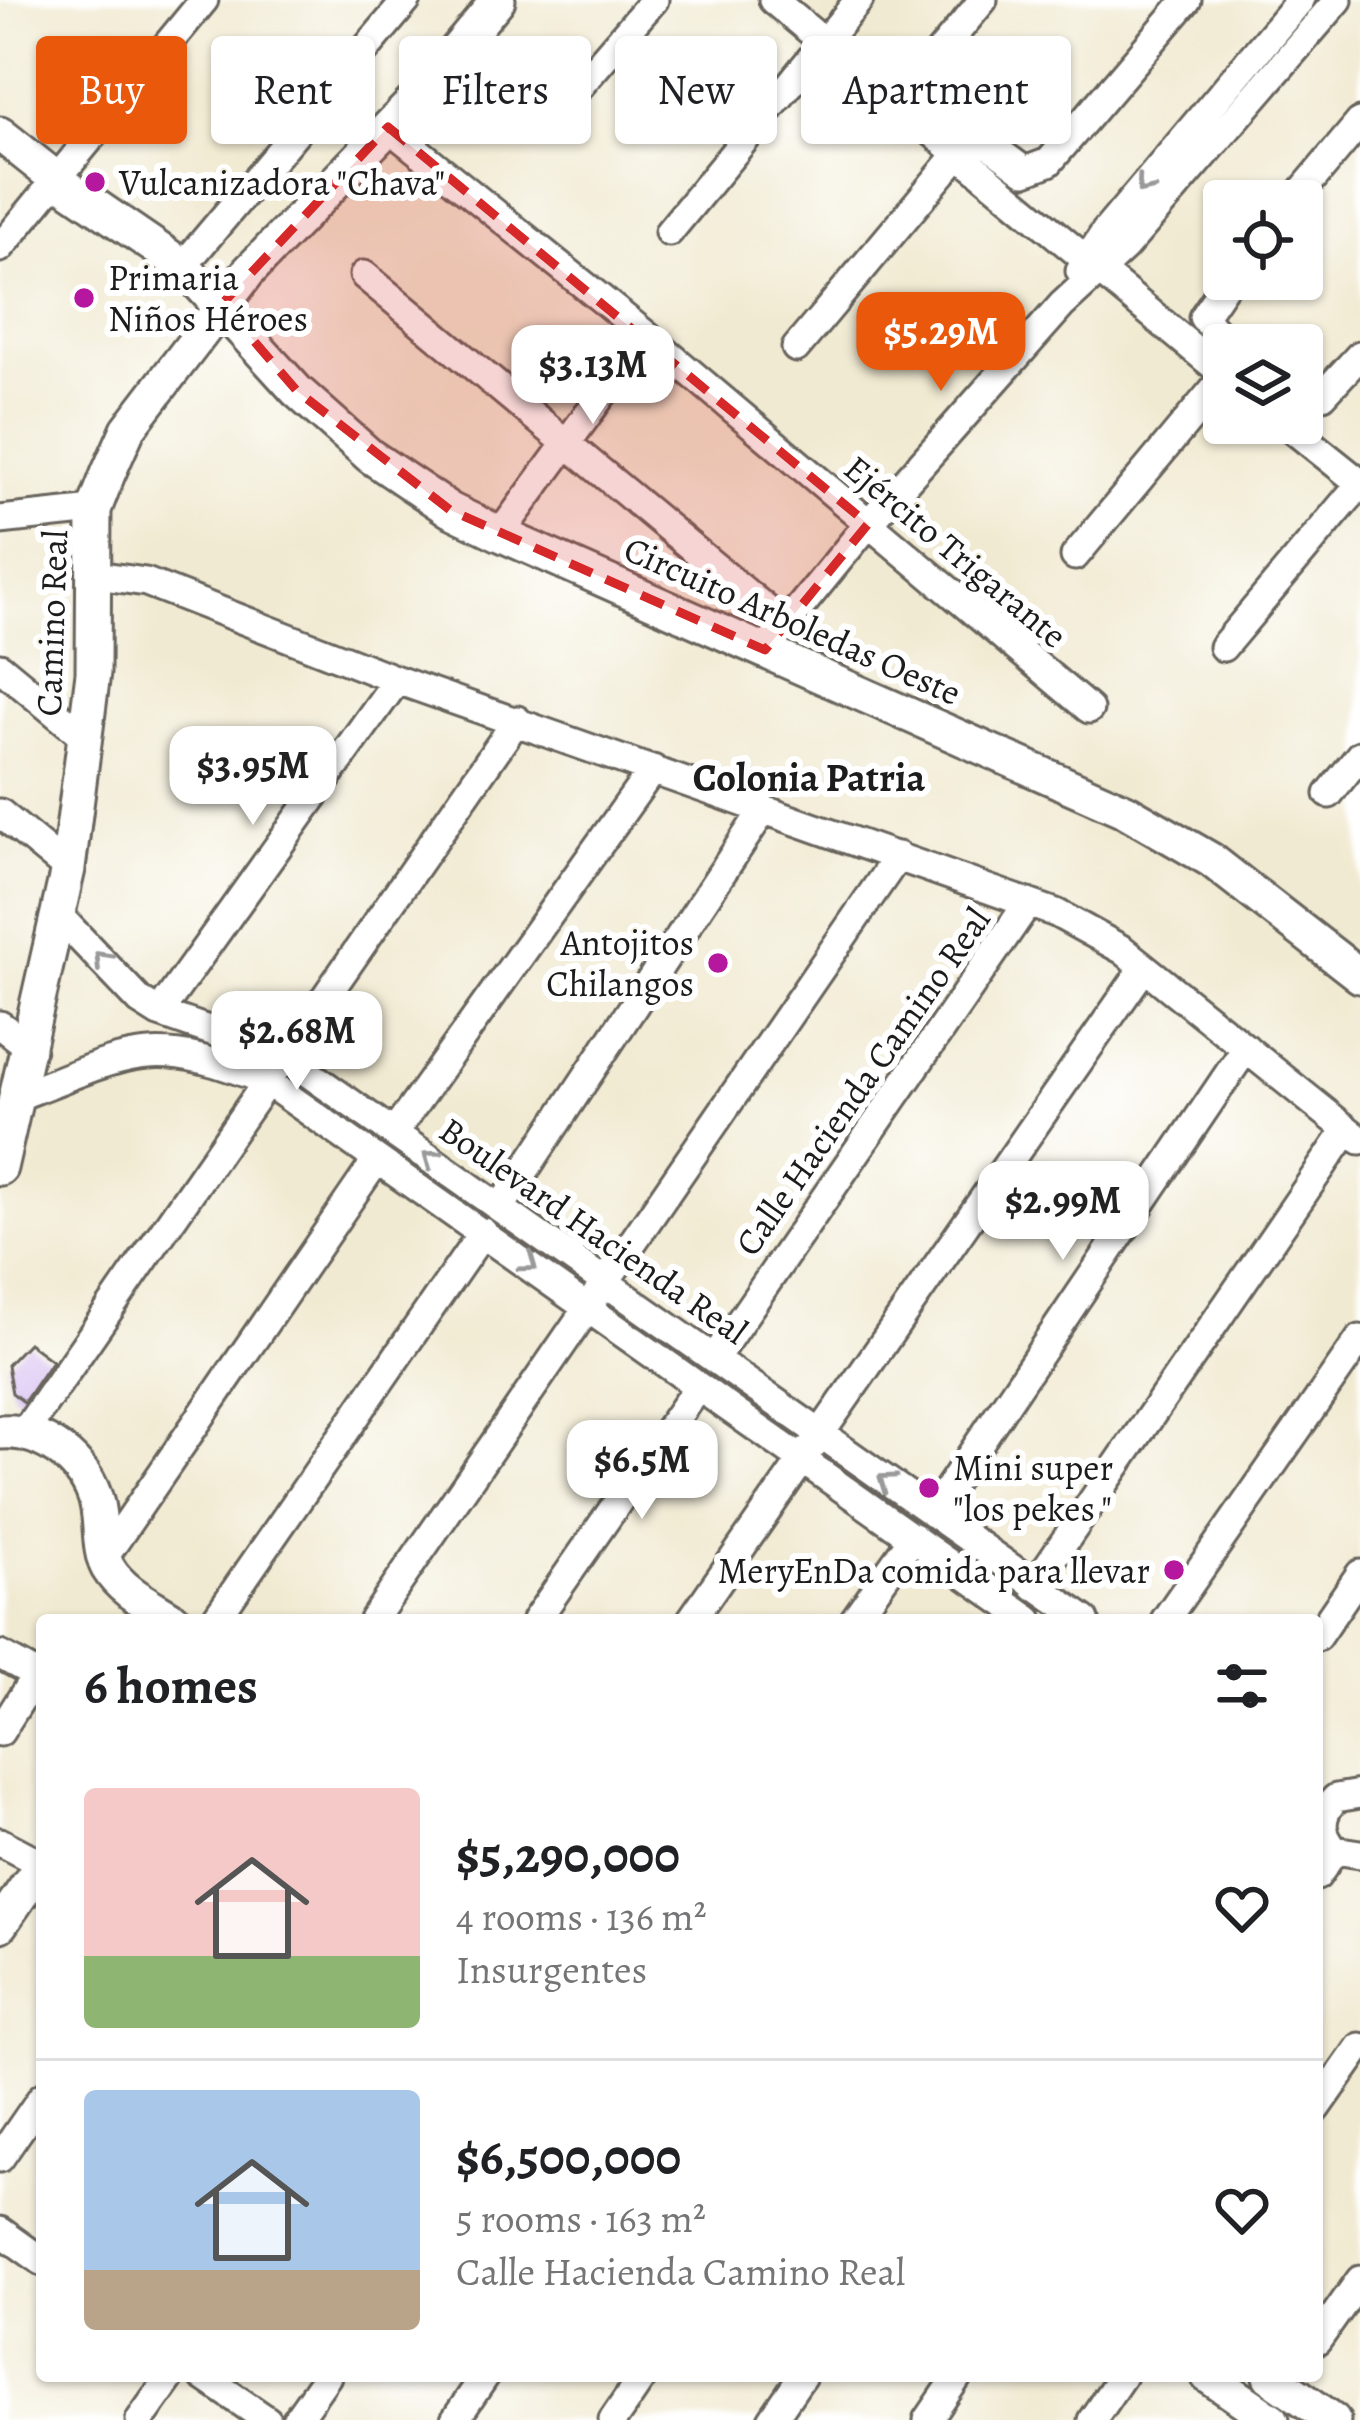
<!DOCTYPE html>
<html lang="en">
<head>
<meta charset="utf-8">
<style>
	body { margin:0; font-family:Alegreya,serif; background:#f6f6f6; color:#202124; height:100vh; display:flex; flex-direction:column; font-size:45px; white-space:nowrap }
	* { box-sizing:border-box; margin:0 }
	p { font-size:39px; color:#757577 }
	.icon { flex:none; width:66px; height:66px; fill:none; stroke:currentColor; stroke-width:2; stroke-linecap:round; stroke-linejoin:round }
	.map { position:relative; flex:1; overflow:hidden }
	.details { position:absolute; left:36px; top:1614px; width:1287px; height:768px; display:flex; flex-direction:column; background:#fff; border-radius:12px; box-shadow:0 3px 9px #0004 }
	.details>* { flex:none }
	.hud { position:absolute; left:36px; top:36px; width:1290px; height:108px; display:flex; gap:24px }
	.buttons { position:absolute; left:1203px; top:180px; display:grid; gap:24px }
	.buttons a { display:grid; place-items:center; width:120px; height:120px; border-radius:12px; background:#fff; box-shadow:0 3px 9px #0004; font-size:60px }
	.price { position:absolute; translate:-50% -102px; padding:0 27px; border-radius:24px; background:#fff; color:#222; font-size:39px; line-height:78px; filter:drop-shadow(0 3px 6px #0008) }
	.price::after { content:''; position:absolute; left:50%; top:72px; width:36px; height:27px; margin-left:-18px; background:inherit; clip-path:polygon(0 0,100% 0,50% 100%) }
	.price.active { background:#ea580c; color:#fff }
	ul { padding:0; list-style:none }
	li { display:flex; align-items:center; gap:36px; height:300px; padding:0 48px }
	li+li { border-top:3px solid #e0e0e0 }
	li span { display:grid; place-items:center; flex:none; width:336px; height:240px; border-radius:12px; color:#555 }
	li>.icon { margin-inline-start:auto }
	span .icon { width:144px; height:144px; fill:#fffc; stroke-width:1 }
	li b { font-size:51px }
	h2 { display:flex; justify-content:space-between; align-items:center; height:144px; padding:0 48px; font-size:51px }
	.pill { padding:0 42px; border-radius:12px; background:#fff; box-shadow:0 3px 9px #0004; font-size:42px; line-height:108px }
	.pill.active { background:#ea580c; color:#fff }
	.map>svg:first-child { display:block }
</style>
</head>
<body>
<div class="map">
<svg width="1360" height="2420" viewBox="0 0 1360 2420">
	<rect width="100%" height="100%" fill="#fff"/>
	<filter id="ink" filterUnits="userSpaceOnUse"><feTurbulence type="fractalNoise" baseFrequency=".00833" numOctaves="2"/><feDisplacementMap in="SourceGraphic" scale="24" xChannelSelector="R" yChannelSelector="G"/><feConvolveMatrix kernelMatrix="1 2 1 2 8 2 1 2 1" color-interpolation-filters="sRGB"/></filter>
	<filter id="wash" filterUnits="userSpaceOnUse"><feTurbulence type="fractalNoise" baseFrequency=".004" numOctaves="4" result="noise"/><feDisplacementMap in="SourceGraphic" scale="48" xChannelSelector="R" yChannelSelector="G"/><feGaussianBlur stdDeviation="2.7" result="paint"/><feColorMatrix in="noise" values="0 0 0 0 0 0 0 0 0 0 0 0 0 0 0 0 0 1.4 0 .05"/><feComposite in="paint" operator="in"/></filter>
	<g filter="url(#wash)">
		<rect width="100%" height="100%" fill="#f1ead2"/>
		<g id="blocks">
			<path fill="#c9a8ed" d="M28,1343L52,1361L24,1402L12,1393L7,1365Z"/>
		</g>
	</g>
	<g filter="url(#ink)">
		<use href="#blocks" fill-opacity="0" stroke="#67645c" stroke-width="3"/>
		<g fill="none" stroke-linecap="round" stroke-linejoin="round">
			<g stroke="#67645c" stroke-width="33">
				<path id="minor" d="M773,0L1224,374
					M983,0L926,69L920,86L933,103L1025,171L1049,162L1187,0
					M556,113L654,0
					M388,127L646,335L1089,709
					M1294,201L1360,122
					M669,232L859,0
					M0,248L204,0
					M183,266L407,0
					M1080,271L1105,232L1300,0
					M364,275L785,625
					M1228,345L1203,317L1229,279
					M796,348L959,153
					M1302,398L1323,395L1360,355
					M1285,423L1360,483
					M0,520L94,510
					M500,534L646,335
					M1075,556L1224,377
					M96,575L146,582L397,680L1056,913L1123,950L1360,1140
					M1223,647L1360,484
					M765,650L868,524L1062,305L1125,247L1338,0
					M0,667L86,738
					M1329,794L1360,755
					M0,813L68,869
					M59,916L140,1001L159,1013L284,1056L1085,1620
					M159,1013L397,680
					M0,1025L31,1049
					M21,1095C132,1053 149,1034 266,1081L1029,1620
					M394,1133L653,769
					M500,1208L764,809
					M714,1359L1028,903
					M26,1430L517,720
					M932,1513L1246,1048
					M103,1559L376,1161
					M1034,1586L1347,1130
					M215,1620L483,1232
					M373,1620L898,856
					M536,1620L697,1388
					M691,1620L1143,969
					M854,1620L913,1537
					M1165,1620L1360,1339
					M1317,1637L1360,1574
					M0,1655L42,1678
					M0,1732L36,1675
					M1360,1794L1336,1798C1319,1815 1319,1833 1335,1850L1360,1854
					M0,1842L42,1864
					M1317,1876L1335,1850
					M1317,2108L1360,2047
					M0,2158L42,2097
					M0,2231L42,2261
					M1317,2341L1360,2280
					M203,2376L267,2420
					M140,2420L171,2376
					M296,2420L327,2376
					M455,2420L485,2376
					M613,2420L643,2376
					M772,2420L802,2376
					M928,2420L958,2376
					M1092,2420L1122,2376"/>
			</g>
			<g stroke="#67645c" stroke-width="39">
				<path id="tertiary" d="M0,134L59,181L183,266L297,391L370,456L450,510L500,534L1126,811L1211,860L1360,976
					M0,1168L68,869L93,673L94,510L108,474L128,429L249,271L415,100L498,0
					M0,1432C42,1428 87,1462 97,1504C102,1524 98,1550 108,1568C122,1592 151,1605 174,1620
					M0,1925L42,1864
					M1208,2376L1272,2420
					M1270,2376L1333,2420"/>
			</g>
			<use href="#minor" stroke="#fff" stroke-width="27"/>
			<use href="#tertiary" stroke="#fff" stroke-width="33"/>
		</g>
		<defs><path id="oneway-chevron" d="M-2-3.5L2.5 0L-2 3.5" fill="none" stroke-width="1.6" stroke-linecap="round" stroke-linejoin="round" transform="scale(3)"/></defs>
		<g stroke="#999">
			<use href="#oneway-chevron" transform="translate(1144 186) rotate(130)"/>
			<use href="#oneway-chevron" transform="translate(102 959) rotate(-133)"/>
			<use href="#oneway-chevron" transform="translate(431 1158) rotate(-144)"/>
			<use href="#oneway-chevron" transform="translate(529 1264) rotate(36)"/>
			<use href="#oneway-chevron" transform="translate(886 1481) rotate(-145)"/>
		</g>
	</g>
	<path fill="#d62828" fill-opacity="0.2" stroke="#d62828" stroke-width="9" stroke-dasharray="24 15" stroke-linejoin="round" d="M388,127L868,524L765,650L450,510L297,391L222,304Z"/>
	<g fill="#b5179e" stroke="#fff" stroke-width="4.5">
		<circle cx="95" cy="182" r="12"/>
		<circle cx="84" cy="298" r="12"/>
		<circle cx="718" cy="963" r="12"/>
		<circle cx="929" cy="1488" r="12"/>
		<circle cx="1174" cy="1570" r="12"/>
	</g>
	<g text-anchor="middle" stroke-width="12" stroke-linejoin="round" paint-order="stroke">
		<g font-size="36" fill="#1c1c1c" stroke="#fff" text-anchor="start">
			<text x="119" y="195">Vulcanizadora "Chava"</text>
			<text x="108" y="290">Primaria<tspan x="108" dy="41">Niños Héroes</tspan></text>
			<text x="694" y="955" text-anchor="end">Antojitos<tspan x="694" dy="41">Chilangos</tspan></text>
			<text x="953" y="1480">Mini super<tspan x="953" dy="41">"los pekes "</tspan></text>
			<text x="1150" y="1583" text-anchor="end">MeryEnDa comida para llevar</text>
		</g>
		<g font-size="36" fill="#1c1c1c" stroke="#fff">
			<text transform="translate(956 551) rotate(40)" y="13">Ejército Trigarante</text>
			<text transform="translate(793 620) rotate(24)" y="13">Circuito Arboledas Oeste</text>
			<text transform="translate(51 623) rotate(-88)" y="13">Camino Real</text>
			<text transform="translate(862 1081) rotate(-55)" y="13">Calle Hacienda Camino Real</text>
			<text transform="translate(594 1230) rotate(35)" y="13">Boulevard Hacienda Real</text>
		</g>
		<g font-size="39" font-weight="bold" fill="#1c1c1c" stroke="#fff">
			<text x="809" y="791">Colonia Patria</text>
		</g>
	</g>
</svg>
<div class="buttons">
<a><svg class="icon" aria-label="locate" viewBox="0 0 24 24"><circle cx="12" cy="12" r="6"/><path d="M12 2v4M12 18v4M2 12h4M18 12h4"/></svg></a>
<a><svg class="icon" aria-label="layers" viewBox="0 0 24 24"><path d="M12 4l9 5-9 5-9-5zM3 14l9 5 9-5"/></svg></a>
</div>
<b class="price active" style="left:941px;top:394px">$5.29M</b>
<b class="price" style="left:593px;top:427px">$3.13M</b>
<b class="price" style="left:253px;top:828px">$3.95M</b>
<b class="price" style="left:297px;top:1093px">$2.68M</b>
<b class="price" style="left:1063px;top:1263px">$2.99M</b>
<b class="price" style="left:642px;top:1522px">$6.5M</b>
<div class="hud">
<a class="pill active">Buy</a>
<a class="pill">Rent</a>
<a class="pill">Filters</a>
<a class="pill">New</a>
<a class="pill">Apartment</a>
</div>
<section class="details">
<h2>6 homes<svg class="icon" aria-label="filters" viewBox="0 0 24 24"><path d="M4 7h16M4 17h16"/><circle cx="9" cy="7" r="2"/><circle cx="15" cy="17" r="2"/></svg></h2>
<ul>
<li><span style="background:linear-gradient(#f6c9c9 70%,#8fb573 0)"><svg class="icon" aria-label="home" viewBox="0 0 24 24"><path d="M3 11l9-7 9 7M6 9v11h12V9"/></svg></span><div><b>$5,290,000</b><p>4 rooms · 136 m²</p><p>Insurgentes</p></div><svg class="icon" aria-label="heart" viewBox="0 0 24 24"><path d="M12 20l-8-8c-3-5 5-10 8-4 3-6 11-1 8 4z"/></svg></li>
<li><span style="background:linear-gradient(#a9c7e8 75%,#b9a48a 0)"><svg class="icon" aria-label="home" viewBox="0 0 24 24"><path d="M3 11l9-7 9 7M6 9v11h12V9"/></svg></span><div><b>$6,500,000</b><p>5 rooms · 163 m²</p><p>Calle Hacienda Camino Real</p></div><svg class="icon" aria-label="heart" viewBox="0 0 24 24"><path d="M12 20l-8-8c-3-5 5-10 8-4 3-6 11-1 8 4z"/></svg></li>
</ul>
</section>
</div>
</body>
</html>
